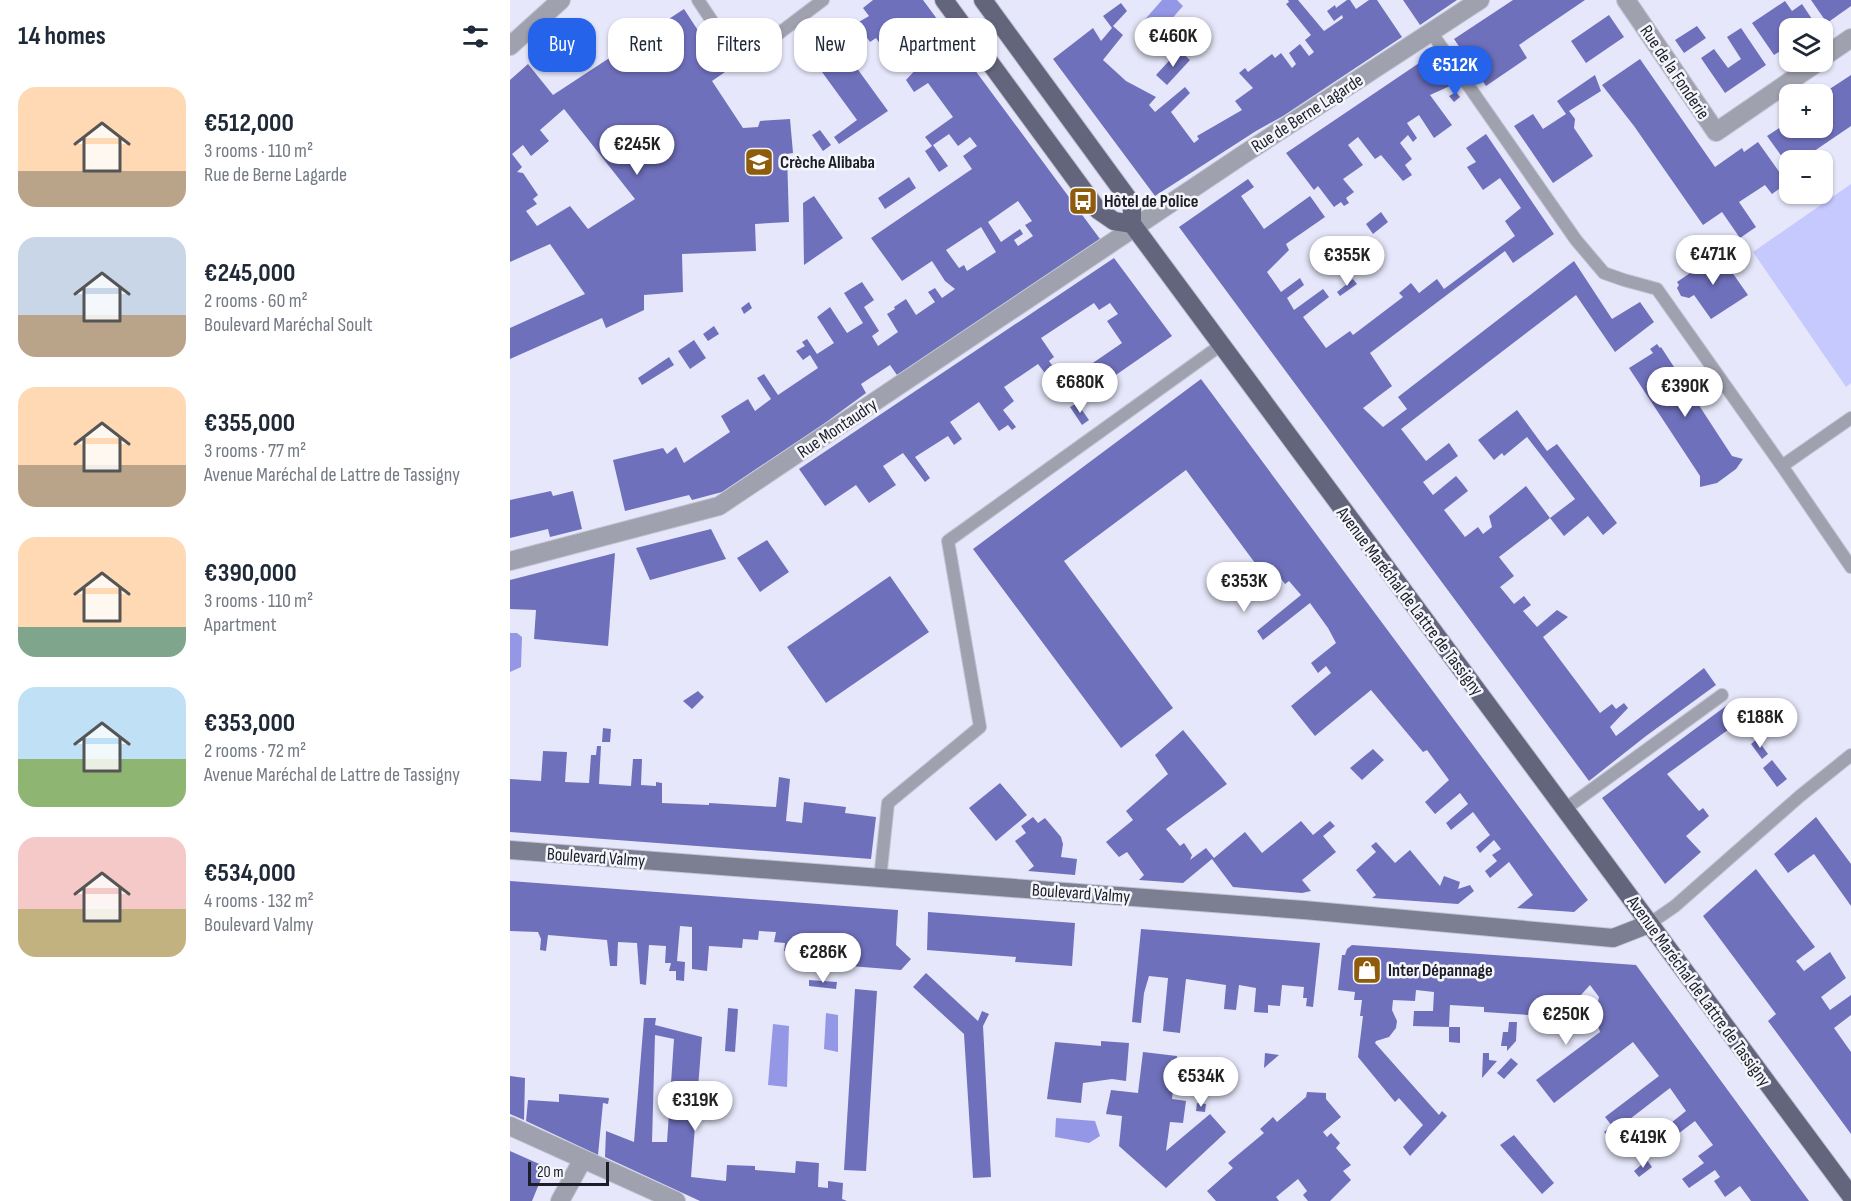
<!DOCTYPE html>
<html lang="en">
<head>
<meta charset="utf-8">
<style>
	body { margin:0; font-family:"Sofia Sans Condensed",sans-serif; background:#f2f2f3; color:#1f2937; height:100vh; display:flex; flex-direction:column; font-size:22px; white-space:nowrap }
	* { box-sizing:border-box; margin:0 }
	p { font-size:20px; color:#747a83 }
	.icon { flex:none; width:33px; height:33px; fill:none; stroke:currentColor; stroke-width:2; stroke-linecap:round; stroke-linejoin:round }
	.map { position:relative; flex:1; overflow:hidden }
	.details { display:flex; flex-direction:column; background:#fff; width:510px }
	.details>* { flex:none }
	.banner { position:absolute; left:18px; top:18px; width:570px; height:54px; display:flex; gap:12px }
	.fabs { position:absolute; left:1269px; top:18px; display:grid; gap:12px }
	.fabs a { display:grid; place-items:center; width:54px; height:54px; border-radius:12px; background:#fff; box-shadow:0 2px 4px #0004; font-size:30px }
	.scale { position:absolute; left:18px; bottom:15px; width:81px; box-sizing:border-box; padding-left:6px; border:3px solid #1d1d28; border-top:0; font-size:16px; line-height:21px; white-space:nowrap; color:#1d1d28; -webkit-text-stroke:4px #f5f6fc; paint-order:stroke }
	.price { position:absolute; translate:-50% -51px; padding:0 14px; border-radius:21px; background:#fff; color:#222; font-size:20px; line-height:39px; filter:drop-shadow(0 2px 3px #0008) }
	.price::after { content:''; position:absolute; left:50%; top:36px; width:18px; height:14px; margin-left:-9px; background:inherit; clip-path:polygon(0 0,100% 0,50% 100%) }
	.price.selected { background:#2563eb; color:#fff }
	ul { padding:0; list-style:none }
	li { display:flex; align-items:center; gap:18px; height:150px; padding:0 18px }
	li span { display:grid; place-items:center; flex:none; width:168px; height:120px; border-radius:18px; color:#555 }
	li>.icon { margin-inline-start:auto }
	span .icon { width:72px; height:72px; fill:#fffc; stroke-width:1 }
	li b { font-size:26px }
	h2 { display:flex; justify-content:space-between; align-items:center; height:72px; padding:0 18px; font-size:26px }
	.pill { padding:0 21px; border-radius:18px; background:#fff; box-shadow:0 2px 4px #0004; font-size:21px; line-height:54px }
	.pill.selected { background:#2563eb; color:#fff }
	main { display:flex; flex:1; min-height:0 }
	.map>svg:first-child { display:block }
</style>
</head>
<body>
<main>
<section class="details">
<h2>14 homes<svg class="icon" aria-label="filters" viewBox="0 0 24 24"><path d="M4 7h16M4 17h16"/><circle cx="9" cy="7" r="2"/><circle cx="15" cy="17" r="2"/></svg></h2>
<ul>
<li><span style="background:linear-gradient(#ffd9b3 70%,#b9a48a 0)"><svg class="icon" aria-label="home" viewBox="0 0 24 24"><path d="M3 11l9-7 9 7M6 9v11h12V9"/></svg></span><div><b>€512,000</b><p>3 rooms · 110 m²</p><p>Rue de Berne Lagarde</p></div></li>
<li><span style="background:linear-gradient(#c9d6e8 65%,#b9a48a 0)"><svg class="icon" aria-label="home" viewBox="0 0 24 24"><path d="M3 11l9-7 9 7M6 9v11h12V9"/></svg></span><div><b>€245,000</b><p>2 rooms · 60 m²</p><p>Boulevard Maréchal Soult</p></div></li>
<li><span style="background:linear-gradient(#ffd9b3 65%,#b9a48a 0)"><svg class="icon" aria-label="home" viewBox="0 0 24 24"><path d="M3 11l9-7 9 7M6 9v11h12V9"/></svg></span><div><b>€355,000</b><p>3 rooms · 77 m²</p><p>Avenue Maréchal de Lattre de Tassigny</p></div></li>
<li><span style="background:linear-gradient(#ffd9b3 75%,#7fa58c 0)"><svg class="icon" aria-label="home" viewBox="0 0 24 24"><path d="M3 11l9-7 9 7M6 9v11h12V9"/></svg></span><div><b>€390,000</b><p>3 rooms · 110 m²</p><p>Apartment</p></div></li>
<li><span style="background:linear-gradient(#bfe0f5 60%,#8fb573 0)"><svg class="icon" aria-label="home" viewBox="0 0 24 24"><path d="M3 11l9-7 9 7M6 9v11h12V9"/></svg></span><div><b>€353,000</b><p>2 rooms · 72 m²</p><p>Avenue Maréchal de Lattre de Tassigny</p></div></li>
<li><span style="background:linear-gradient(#f6c9c9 60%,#c2b280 0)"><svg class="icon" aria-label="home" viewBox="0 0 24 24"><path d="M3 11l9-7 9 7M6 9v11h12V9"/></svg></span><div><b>€534,000</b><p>4 rooms · 132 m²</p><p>Boulevard Valmy</p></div></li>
</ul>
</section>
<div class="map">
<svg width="1341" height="1201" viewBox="0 0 1341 1201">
	<rect width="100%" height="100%" fill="#e6e7fa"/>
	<path fill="#c5c9fe" d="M1341,184V383L1336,387L1243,252Z"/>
	<path fill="#9497e5" d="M652,0H667L673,6L646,37L644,35L639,37L635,36L633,31L634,26L631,24Z
		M0,633H7L12,637L11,667L0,672Z
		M316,1013L328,1015V1052L314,1049Z
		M263,1024L279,1026L277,1087L258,1085Z
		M546,1118L585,1121L590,1136L579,1143L545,1137Z"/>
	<path fill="#6f70bb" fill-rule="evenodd" d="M363,0H413L590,239L387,375L380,365L351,384L356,393L315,423L212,492L182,500L179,495L115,511L103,460L153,448L157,454L166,447L174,463L220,432L211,416L238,399L245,411L261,399L247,378L254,374L268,395L308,368L300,355L293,360L286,351L295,346L292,342L297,339L307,354L324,343L307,317L320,307L337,333L353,323L334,293L352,282L364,300L354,307L369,331L362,336L368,346L388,332L377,314L385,309L384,307L396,299L406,315L425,302L418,292L425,288L432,298L445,289L435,281L422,261L392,281L361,238L462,169L453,156L467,146L460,137L448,146L439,134L423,145L438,166L429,172L415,151L422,146L415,137L443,117L418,83L404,92L396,80L419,55L402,32L375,51L366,38L360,42L347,23L359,16L353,8ZM508,201L522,221L515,225L523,236L508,246L504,240L513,234L510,229L491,242L478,222ZM471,227L486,252L457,271L454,265L449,268L436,250Z
		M778,0H788L814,31L833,18L832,15L824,21L817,11L825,5L826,8L837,0H840L846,9L859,0H867L892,37L773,116L746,131L645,196L543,59L583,28L591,41L602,28L593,16L611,3L617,11L603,26L613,35L593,60L616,81L646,97L639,105L645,112L675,87L680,93L661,112L684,143L689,139L687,136L732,110L725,101L743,88L729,73L735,68L738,72L762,54L765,58L771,53L782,68L786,64L779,53L790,44L799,56L804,52L795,40L801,35L776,4L779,2Z
		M893,0H947L910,25Z
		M1003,0H1075L1009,45L1017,58L976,86L944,39Z
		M1301,0H1341V6L1317,23Z
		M1275,1L1282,11L1292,4L1308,28H1280V45L1264,55L1242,23Z
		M174,9L215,72L202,81L233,128L248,127L250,121L280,119L283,153L277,154L279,222L245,224L246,251L172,254L173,292L134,295V310L96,328L92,318L0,359V328L75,294L40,244L0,262V80L18,64L43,95ZM54,109L125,199L78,229L60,206L27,226L16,211L27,204L23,199L28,195L13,173L7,172L12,167L2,154L13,145L21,156L39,141L30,130Z
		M1099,15L1114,37L1076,63L1061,41Z
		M1187,26L1196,38L1174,53L1165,40Z
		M1231,28L1256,65L1215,93L1191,58L1204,49L1218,68L1231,59L1217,37Z
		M669,50L680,60L657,85L646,75Z
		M921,55L942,85L920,95L942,125L924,138L909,115L897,123L907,138L903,142L898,135L890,143L902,159L895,165L902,175L893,181L871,155L865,159L848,137L838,145L853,165L833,179L844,192L836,198L839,203L834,206L831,202L824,207L808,186L804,190L776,153Z
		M338,56L378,111L329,144L324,137L347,120L312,72Z
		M1130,59L1205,167L1232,148L1234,152L1248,142L1277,183L1262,194L1255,185L1229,202L1246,227L1230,238L1212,212L1193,225L1124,126L1092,85Z
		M1085,75L1091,91L1059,111L1065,119L1064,128L1083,156L1043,183L1004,126L1023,114L1033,129L1056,114L1047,101Z
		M1341,75V126L1291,160H1280V168L1257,136L1280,121V128H1312V94Z
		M946,92L950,97L944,102L939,96Z
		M310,130L321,145L313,151L302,135Z
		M976,134L1044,234L1003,263L995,251L860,353L882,386L853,408L873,427L897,409L888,397L1064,261L1102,319L1130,302L1144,322L1105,352L1066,295L891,429L916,461L939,443L948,456L913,482L923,495L946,476L952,483L958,491L934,510L955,537L968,527L973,534L982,527L979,516L1016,486L1040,518L989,557L1004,576L990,587L1004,604L1014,596L1021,605L1013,611L1027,627L1047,610L1058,617L1033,637L1090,713L1102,704L1106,709L1114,703L1118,708L1100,727L1106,736L1194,668L1206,685L1136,736L1079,781L669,227L738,179L744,187L731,196L754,229L800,196L815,217L776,244L779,250L757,272L771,292L790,278L794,285L777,298L784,310L813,289L819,297L793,317L816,348L840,331L843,335L893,297L889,293L901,283L909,293L927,279L934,289L1005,236L995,221L1011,208L990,178L973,190L957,167L966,162L956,148Z
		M399,177L406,188L375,209L368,198Z
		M304,196L333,238L294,265L293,203Z
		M871,212L878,222L863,234L856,224Z
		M1215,249L1221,257L1205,268L1210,274L1219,268L1238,295L1201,319L1184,295L1179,298L1171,296L1167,288L1169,285L1167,282Z
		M604,258L662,336L590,386L577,367L612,343L597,321L608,314L600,303L589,310L584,303L531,338L544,357L539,361L555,383L547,389L528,364L494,387L504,401L493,410L506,427L502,430L498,425L489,431L469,402L440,422L452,439L444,445L438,436L405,457L420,478L415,482L393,453L373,466L386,485L359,503L346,485L315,506L289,469Z
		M843,279L847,284L830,296L827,292Z
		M239,302L242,308L234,314L231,308Z
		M204,326L209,334L198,341L193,334Z
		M184,340L196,358L180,369L168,351Z
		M1147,344L1150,348L1151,347L1222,456L1233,459L1226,469L1207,483L1190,487V476L1119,368L1143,353L1140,349Z
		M159,357L164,365L132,385L128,378Z
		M691,379L1078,900L1064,912L1007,908L1023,895L999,862L980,878L975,871L987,861L982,855L991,849L984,840L970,853L966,847L980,835L963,812L941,830L936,823L958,804L950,793L925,814L915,802L939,780L917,750L913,752L861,690L805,736L781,706L821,673L816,666L808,673L801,663L826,643L818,628L800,603L753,640L747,631L791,595L779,581L775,584L762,567L732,591L725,581L745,563L676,470L554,561L663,708L611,748L463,549Z
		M567,403L579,420L572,425L560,407Z
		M1007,410L1037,451L1047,444L1107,523L1093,535L1078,516L1054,536L1040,518L1065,499L1017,437L994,456L992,453L984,460L968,440Z
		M41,491L43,496L63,491L72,529L40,537L38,529L0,538V500Z
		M201,529L216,559L140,580L126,548Z
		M257,540L279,572L250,592L227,558Z
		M105,553L98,646L24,639L26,610L0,609V580Z
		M380,576L419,632L316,703L277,647Z
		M188,691L194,697L182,709L173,701Z
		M1220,703L1233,719L1157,774L1189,811L1193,808L1199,816L1176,836L1191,852L1155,884L1092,798Z
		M93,728L101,729L100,742H92Z
		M673,730L717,784L656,829L670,846L674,843L682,855L680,860L696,848L704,858L735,832L752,853L791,821L803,835L820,821L825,826L813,836L826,852L792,880L801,891L792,893L723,887L702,859L673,883L629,880L634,875L617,852L609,857L596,842L623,820L616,811L658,774L645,755Z
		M1247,739L1258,754L1252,759L1241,744Z
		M87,746H91L89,784L121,786L123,759H132L131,785L146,786V782L152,783V803L199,805V803L266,807L269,777L280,779L276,821L292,823L294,802L336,807L335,813L366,817L361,859L0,832V779L31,781L33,751L57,752L55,782L79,783L81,755H86Z
		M863,749L874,760L852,780L840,768Z
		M1262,760L1277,779L1267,787L1253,768Z
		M490,783L517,815L486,841L459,808Z
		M523,817L528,823L535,818L551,837L553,844L551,857L567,859L565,875L518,871L524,866L505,841L516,833L511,826Z
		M1306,817L1341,864V906L1304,854L1278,873L1264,854Z
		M866,842L885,863L900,850L930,886L934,876L950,882L948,889L960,885L964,891L948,904L862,898L866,895L846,870L866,852L861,846Z
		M1246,869L1305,947L1286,961L1294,971L1320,952L1336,978L1311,997L1320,1010L1341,995V1015L1324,1028L1341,1052V1134L1258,1021L1266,1014L1193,916Z
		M0,881L388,910L386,945L401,959L391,970L327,965L328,952L307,949V953L274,951L275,943L264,942L266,932L249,931L248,940L233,939L232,948L199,946L197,971L182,969V927L170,926L167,961L175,962L174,981L166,980V971H159L161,963H155L156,946L139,945L136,985L130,984L127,943L108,942L107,966H100L97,940L38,935L36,951L30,950L31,939L28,932L0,931Z
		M418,912L565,923L562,966L505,962L506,957L417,950Z
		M631,929L810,943L803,1007L796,1006L797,998H793L794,987L772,985L770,1006L758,1005V1013L744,1012L746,988L729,985L726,1010L714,1009L716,985L676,979L670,1033L653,1031L658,978L639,976L634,993L631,1023L622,1022Z
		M842,945L1126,965L1299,1201H1241L1230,1186L1215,1197L1204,1181L1210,1177L1205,1170L1179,1188L1172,1179L1194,1163L1188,1156L1203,1145L1185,1121L1160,1140L1152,1130L1176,1111L1160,1088L1098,1136L1094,1132L1102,1126L1095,1117L1149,1076L1123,1042L1044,1103L1026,1080L1090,1032L1085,1016L1089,997L1080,985L1051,1017L1045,1010L1052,1003L1046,998L1033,1011L1020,1010L1019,1015L974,1012V1007L940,1005L939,1027H950V1043L939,1042V1027L903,1026L904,1011H923L924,992L906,990L905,1001L883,1000L882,1010L887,1021L886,1028L879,1037L866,1041L865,1043L929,1115L932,1111L937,1116L900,1156L893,1147L913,1125L889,1098L885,1102L848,1057L853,1016H850L852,1000H844L845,992L828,990L832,955H835L837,949Z
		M416,973L468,1021L472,1011L479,1014L473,1026L481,1177L463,1178L454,1034L403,987Z
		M299,980L327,982L326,989L299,986Z
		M345,989L367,991L356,1171L334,1170Z
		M218,1008L228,1009L225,1052L215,1051Z
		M134,1018H146L145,1025L192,1037L181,1177L216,1181L217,1165L245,1166V1170L285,1173L286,1161L309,1163L308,1187L318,1188V1181L333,1183L332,1199L337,1201H190L95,1157L96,1131L124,1142ZM145,1035L164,1039L157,1142H142Z
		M999,1022H1007L1006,1041L997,1051V1046H991L993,1032H998Z
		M591,1041L619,1043L616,1081L602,1079L573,1083L571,1103L537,1099L545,1042L591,1046Z
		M633,1052L667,1056L662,1099L676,1101L673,1123L660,1122L656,1151L700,1114L716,1132L656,1188L609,1146L612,1116L596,1114L601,1090L628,1093Z
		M755,1053L769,1055L754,1068Z
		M973,1053H979V1060L987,1061L972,1078Z
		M1001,1058L1008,1064L994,1079L987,1073Z
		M0,1076L15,1078L14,1120L0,1114Z
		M797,1092L816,1093V1099L831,1117L813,1132L817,1137L821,1133L830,1143L826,1148L841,1165L833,1171L841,1180L820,1201H798L793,1195L797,1191L788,1179L766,1197L769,1201H706L697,1191L723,1168L718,1163L754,1133L750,1129L763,1117L767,1122L796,1097Z
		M49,1094L99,1098L98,1104L93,1103L88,1155L16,1121L18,1100L49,1102Z
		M687,1103L696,1104L695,1112L686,1111Z
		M1004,1135L1044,1183L1032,1194L990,1145Z
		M0,1151L36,1167L22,1201H0Z
		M1137,1160L1142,1167L1129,1177L1124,1171Z"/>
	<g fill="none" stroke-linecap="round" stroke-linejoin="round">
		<g stroke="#c2c3d4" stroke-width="14">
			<path id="lane" d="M188,0L230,63L313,0
				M921,32L1066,240L1094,273L1114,280L1147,289L1272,466L1341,567
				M1272,466L1341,418
				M1055,809L1212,695
				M370,879L378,803L470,727L438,541L711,345
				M1139,924L1165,906L1290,796L1341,755"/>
		</g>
		<g stroke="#c2c3d4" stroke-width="20">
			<path id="street" d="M1116,0L1206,132L1308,62
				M0,46L51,0
				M1312,58L1341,38
				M0,561L209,506L734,154L970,0
				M0,1126L166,1201
				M50,1201L73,1159"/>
		</g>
		<g stroke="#c2c3d4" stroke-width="20">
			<path id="secondary" d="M0,850L794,910L1103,938L1139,924"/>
		</g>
		<g stroke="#c2c3d4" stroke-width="20">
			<path id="primary" d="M434,0L588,210L604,221L622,224
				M473,0L622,204V224L625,228L1341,1196"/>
		</g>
		<use href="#lane" stroke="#a0a1ae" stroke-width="12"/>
		<use href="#street" stroke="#a0a1ae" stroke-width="18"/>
		<use href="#secondary" stroke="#7c7e91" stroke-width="18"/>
		<use href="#primary" stroke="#63657c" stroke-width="18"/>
	</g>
	<defs>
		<g id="school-square" transform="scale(1.5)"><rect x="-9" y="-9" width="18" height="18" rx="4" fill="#8e5c0a" stroke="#f5f6fc"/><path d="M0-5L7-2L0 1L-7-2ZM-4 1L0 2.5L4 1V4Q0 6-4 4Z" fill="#fff"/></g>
		<g id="bus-square" transform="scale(1.5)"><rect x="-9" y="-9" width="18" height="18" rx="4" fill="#8e5c0a" stroke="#f5f6fc"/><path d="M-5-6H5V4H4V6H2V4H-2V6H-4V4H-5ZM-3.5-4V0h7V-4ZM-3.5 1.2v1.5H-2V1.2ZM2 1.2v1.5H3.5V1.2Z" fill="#fff"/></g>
		<g id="shop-square" transform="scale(1.5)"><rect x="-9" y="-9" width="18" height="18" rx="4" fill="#8e5c0a" stroke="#f5f6fc"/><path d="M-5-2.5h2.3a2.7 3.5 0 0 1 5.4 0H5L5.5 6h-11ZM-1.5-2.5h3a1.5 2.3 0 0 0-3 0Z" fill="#fff"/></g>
	</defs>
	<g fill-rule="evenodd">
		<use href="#school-square" x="249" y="162"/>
		<use href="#bus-square" x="573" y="201"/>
		<use href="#shop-square" x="857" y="970"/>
	</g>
	<g text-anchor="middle" stroke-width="5" stroke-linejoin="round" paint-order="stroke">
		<g font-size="18" fill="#1d1d28" stroke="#f5f6fc">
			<text transform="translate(1165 72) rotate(56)" y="6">Rue de la Fonderie</text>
			<text transform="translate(797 113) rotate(-33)" y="6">Rue de Berne Lagarde</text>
			<text transform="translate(327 428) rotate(-34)" y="6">Rue Montaudry</text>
			<text transform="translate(900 601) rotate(53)" y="6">Avenue Maréchal de Lattre de Tassigny</text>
			<text transform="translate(86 857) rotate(4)" y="6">Boulevard Valmy</text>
			<text transform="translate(571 893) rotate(4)" y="6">Boulevard Valmy</text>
			<text transform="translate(1189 991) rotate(54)" y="6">Avenue Maréchal de Lattre de Tassigny</text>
		</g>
		<g font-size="18" font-weight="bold" fill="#1d1d28" stroke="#f5f6fc" text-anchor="start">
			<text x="270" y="168">Crèche Alibaba</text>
			<text x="594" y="207">Hôtel de Police</text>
			<text x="878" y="976">Inter Dépannage</text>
		</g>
	</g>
</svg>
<div class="fabs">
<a><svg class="icon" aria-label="layers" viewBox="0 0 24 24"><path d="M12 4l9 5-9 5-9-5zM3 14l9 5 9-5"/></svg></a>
<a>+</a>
<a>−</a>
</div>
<div class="scale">20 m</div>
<b class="price" style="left:663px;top:68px">€460K</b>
<b class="price selected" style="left:945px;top:97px">€512K</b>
<b class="price" style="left:127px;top:176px">€245K</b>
<b class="price" style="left:1203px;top:286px">€471K</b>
<b class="price" style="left:837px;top:287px">€355K</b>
<b class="price" style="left:570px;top:414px">€680K</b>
<b class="price" style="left:1175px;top:418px">€390K</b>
<b class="price" style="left:734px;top:613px">€353K</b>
<b class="price" style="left:1250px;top:749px">€188K</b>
<b class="price" style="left:313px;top:984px">€286K</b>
<b class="price" style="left:1056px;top:1046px">€250K</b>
<b class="price" style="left:691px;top:1108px">€534K</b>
<b class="price" style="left:185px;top:1132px">€319K</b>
<b class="price" style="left:1133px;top:1169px">€419K</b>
<div class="banner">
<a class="pill selected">Buy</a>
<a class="pill">Rent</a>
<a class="pill">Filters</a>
<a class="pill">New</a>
<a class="pill">Apartment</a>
</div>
</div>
</main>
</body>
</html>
